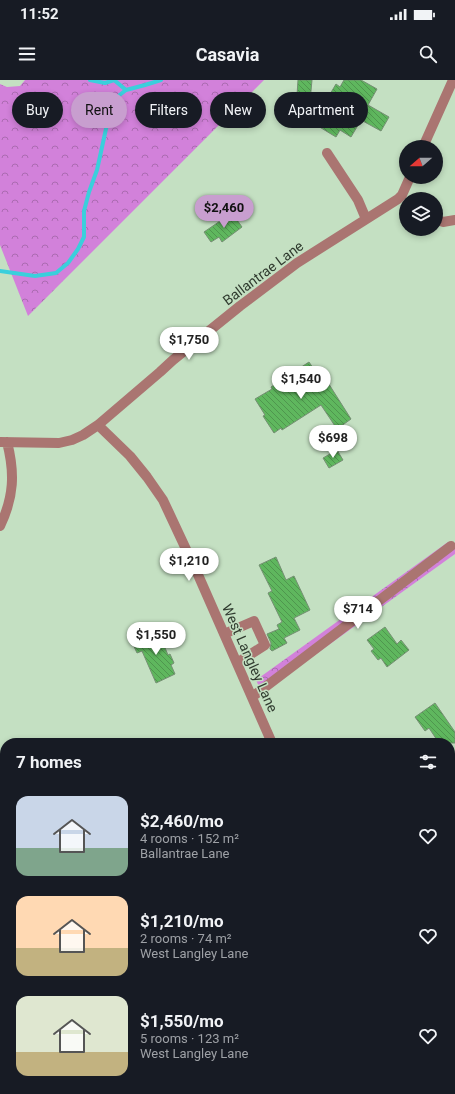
<!DOCTYPE html>
<html lang="en">
<head>
<meta charset="utf-8">
<style>
	body { margin:0; font-family:Roboto,sans-serif; background:#242831; color:#f1f3f6; height:100vh; display:flex; flex-direction:column; font-size:15px; white-space:nowrap }
	* { box-sizing:border-box; margin:0 }
	p { font-size:13px; color:#9ea1a6 }
	.icon { flex:none; width:22px; height:22px; fill:none; stroke:currentColor; stroke-width:2; stroke-linecap:round; stroke-linejoin:round }
	.map { position:relative; flex:1; overflow:hidden }
	.panel { position:absolute; left:0px; top:658px; width:455px; height:356px; display:flex; flex-direction:column; background:#171b24; border-radius:16px 16px 0 0; box-shadow:0 2px 6px #0003 }
	.panel>* { flex:none }
	.banner { position:absolute; left:12px; top:12px; width:431px; height:36px; display:flex; gap:8px }
	.needle { width:26px; rotate:250deg }
	.controls { position:absolute; left:399px; top:60px; display:grid; gap:8px }
	.controls a { display:grid; place-items:center; width:44px; height:44px; border-radius:50%; background:#171b24; box-shadow:0 2px 6px #0003; font-size:20px }
	.price { position:absolute; translate:-50% -34px; padding:0 9px; border-radius:14px; background:#fff; color:#222; font-size:13px; line-height:26px; filter:drop-shadow(0 1px 2px #0008) }
	.price::after { content:''; position:absolute; left:50%; top:24px; width:12px; height:9px; margin-left:-6px; background:inherit; clip-path:polygon(0 0,100% 0,50% 100%) }
	.price.on { background:#c89ecf; color:#111 }
	ul { padding:0; list-style:none }
	li { display:flex; align-items:center; gap:12px; height:100px; padding:0 16px }
	li span { display:grid; place-items:center; flex:none; width:112px; height:80px; border-radius:12px; color:#555 }
	li>.icon { margin-inline-start:auto }
	span .icon { width:48px; height:48px; fill:#fffc; stroke-width:1 }
	li b { font-size:17px }
	h2 { display:flex; justify-content:space-between; align-items:center; height:48px; padding:0 16px; font-size:17px }
	.tag { padding:0 14px; border-radius:18px; background:#171b24; box-shadow:0 2px 6px #0003; font-size:14px; line-height:36px }
	.tag.on { background:#c89ecf; color:#111 }
	.status { display:flex; justify-content:space-between; align-items:center; height:28px; padding:0 20px; background:#171b24; direction:ltr }
	.status svg { height:11px; fill:currentColor }
	header { display:flex; justify-content:space-between; align-items:center; height:52px; padding:0 16px; background:#171b24; font-size:18px; font-weight:700 }
	.map>svg:first-child { display:block }
</style>
</head>
<body>
<div class="status"><b>11:52</b><svg viewBox="0 0 49 12"><path d="M0 12V9h3v3zM5 12V6h3v6zM10 12V3h3v9zM15 12V0h3v12zM26 1h20v11H26zM47 4h2v5h-2z"/></svg></div>
<header><svg class="icon" aria-label="menu" viewBox="0 0 24 24"><path d="M4 6h16M4 12h16M4 18h16"/></svg>Casavia<svg class="icon" aria-label="search" viewBox="0 0 24 24"><circle cx="10" cy="10" r="6"/><path d="M15 15l6 6"/></svg></header>
<div class="map">
<svg width="455" height="1014" viewBox="0 0 455 1014">
	<defs>
		<pattern id="forest-crowns" width="20" height="18" patternUnits="userSpaceOnUse"><rect width="20" height="18" fill="#d281da"/><path d="M2 6a3 3 0 1 1 6 0M12 15a3 3 0 1 1 6 0" fill="none" stroke="#ab6bb1"/></pattern>
		<pattern id="building-back-hatch" width="6" height="6" patternUnits="userSpaceOnUse"><rect width="6" height="6" fill="#5fb75e"/><path d="M-1 5l2 2M0 0l6 6M5-1l2 2" fill="none" stroke="#4f964e"/></pattern>
	</defs>
	<rect width="100%" height="100%" fill="#c4e0c2"/>
	<path fill="url(#forest-crowns)" d="M25,0H264L28,236L0,165V4L7,7L20,6Z
		M448,462L455,464V474L262,613L256,600Z"/>
	<g fill="none" stroke-linecap="round" stroke-linejoin="round">
		<path stroke="#3acfdc" stroke-width="4" d="M90,0L105,3L114,0L126,10
			M0,191L35,196L56,193L68,183L78,169L84,157V131L89,112L97,90L111,26L117,17L126,10L145,5L161,0"/>
	</g>
	<path fill="url(#building-back-hatch)" stroke="#758f73" d="M298,0H312L309,32L296,31Z
		M344,0H361L377,9L368,25L389,37L381,51L361,40L351,57L340,50L336,57L313,43L336,4L340,7Z
		M232,133L242,147L222,162L219,157L211,162L204,152Z
		M309,282L317,294L319,293L323,300L325,298L351,339L337,349L321,325L282,350L281,348L274,353L263,336L265,335L255,319L272,309L271,307Z
		M337,370L343,380L329,388L323,378Z
		M276,477L286,500L294,496L310,530L294,538L300,550L284,558L287,563L272,571L270,569L271,563L267,554L279,549L277,545L282,542L268,513L272,511L259,485Z
		M385,547L397,564L401,560L409,570L387,587L381,578L378,580L371,571L374,569L367,560Z
		M158,551L168,575L170,574L174,583L171,585L175,594L156,603L142,571L137,573L132,562Z
		M435,623L455,652V663H439L429,648L425,651L415,637Z"/>
	<g fill="none" stroke-linecap="round" stroke-linejoin="round">
		<path stroke="#aa7571" stroke-width="10" d="M423,67L453,0
			M327,73L358,120L366,139
			M436,139L443,142L455,140
			M98,345L130,376L147,397L163,420L199,497L272,663
			M0,362L59,363L72,360L83,355L98,345L160,292L173,280L240,226L297,183L398,119L402,115L410,97
			M0,446C14,417 15,393 7,362
			M224,554L254,541L265,565L237,583
			M252,617L451,466
			M0,766L5,762
			M450,824L455,821
			M0,1012L8,1014
			M62,1014L75,1009
			M357,1014L361,1009"/>
	</g>
	<g text-anchor="middle" stroke-width="3" stroke-linejoin="round" paint-order="stroke">
		<g font-size="14" fill="#303b2f" stroke="#c4e0c2">
			<text transform="translate(263 193) rotate(-37)" y="5">Ballantrae Lane</text>
			<text transform="translate(250 578) rotate(66)" y="5">West Langley Lane</text>
		</g>
	</g>
</svg>
<div class="controls">
<a><svg class="needle" viewBox="-14 -14 28 28"><path d="M0-13l5 13h-10z" fill="#e53935"/><path d="M0 13l5-13h-10z" fill="#9ea1a6"/></svg></a>
<a><svg class="icon" aria-label="layers" viewBox="0 0 24 24"><path d="M12 4l9 5-9 5-9-5zM3 14l9 5 9-5"/></svg></a>
</div>
<b class="price on" style="left:224px;top:149px">$2,460</b>
<b class="price" style="left:189px;top:281px">$1,750</b>
<b class="price" style="left:301px;top:320px">$1,540</b>
<b class="price" style="left:333px;top:379px">$698</b>
<b class="price" style="left:189px;top:502px">$1,210</b>
<b class="price" style="left:358px;top:550px">$714</b>
<b class="price" style="left:156px;top:576px">$1,550</b>
<div class="banner">
<a class="tag">Buy</a>
<a class="tag on">Rent</a>
<a class="tag">Filters</a>
<a class="tag">New</a>
<a class="tag">Apartment</a>
</div>
<section class="panel">
<h2>7 homes<svg class="icon" aria-label="filters" viewBox="0 0 24 24"><path d="M4 7h16M4 17h16"/><circle cx="9" cy="7" r="2"/><circle cx="15" cy="17" r="2"/></svg></h2>
<ul>
<li><span style="background:linear-gradient(#c9d6e8 65%,#7fa58c 0)"><svg class="icon" aria-label="home" viewBox="0 0 24 24"><path d="M3 11l9-7 9 7M6 9v11h12V9"/></svg></span><div><b>$2,460/mo</b><p>4 rooms · 152 m²</p><p>Ballantrae Lane</p></div><svg class="icon" aria-label="heart" viewBox="0 0 24 24"><path d="M12 20l-8-8c-3-5 5-10 8-4 3-6 11-1 8 4z"/></svg></li>
<li><span style="background:linear-gradient(#ffd9b3 65%,#c2b280 0)"><svg class="icon" aria-label="home" viewBox="0 0 24 24"><path d="M3 11l9-7 9 7M6 9v11h12V9"/></svg></span><div><b>$1,210/mo</b><p>2 rooms · 74 m²</p><p>West Langley Lane</p></div><svg class="icon" aria-label="heart" viewBox="0 0 24 24"><path d="M12 20l-8-8c-3-5 5-10 8-4 3-6 11-1 8 4z"/></svg></li>
<li><span style="background:linear-gradient(#dfe7d0 70%,#c2b280 0)"><svg class="icon" aria-label="home" viewBox="0 0 24 24"><path d="M3 11l9-7 9 7M6 9v11h12V9"/></svg></span><div><b>$1,550/mo</b><p>5 rooms · 123 m²</p><p>West Langley Lane</p></div><svg class="icon" aria-label="heart" viewBox="0 0 24 24"><path d="M12 20l-8-8c-3-5 5-10 8-4 3-6 11-1 8 4z"/></svg></li>
</ul>
</section>
</div>
</body>
</html>
